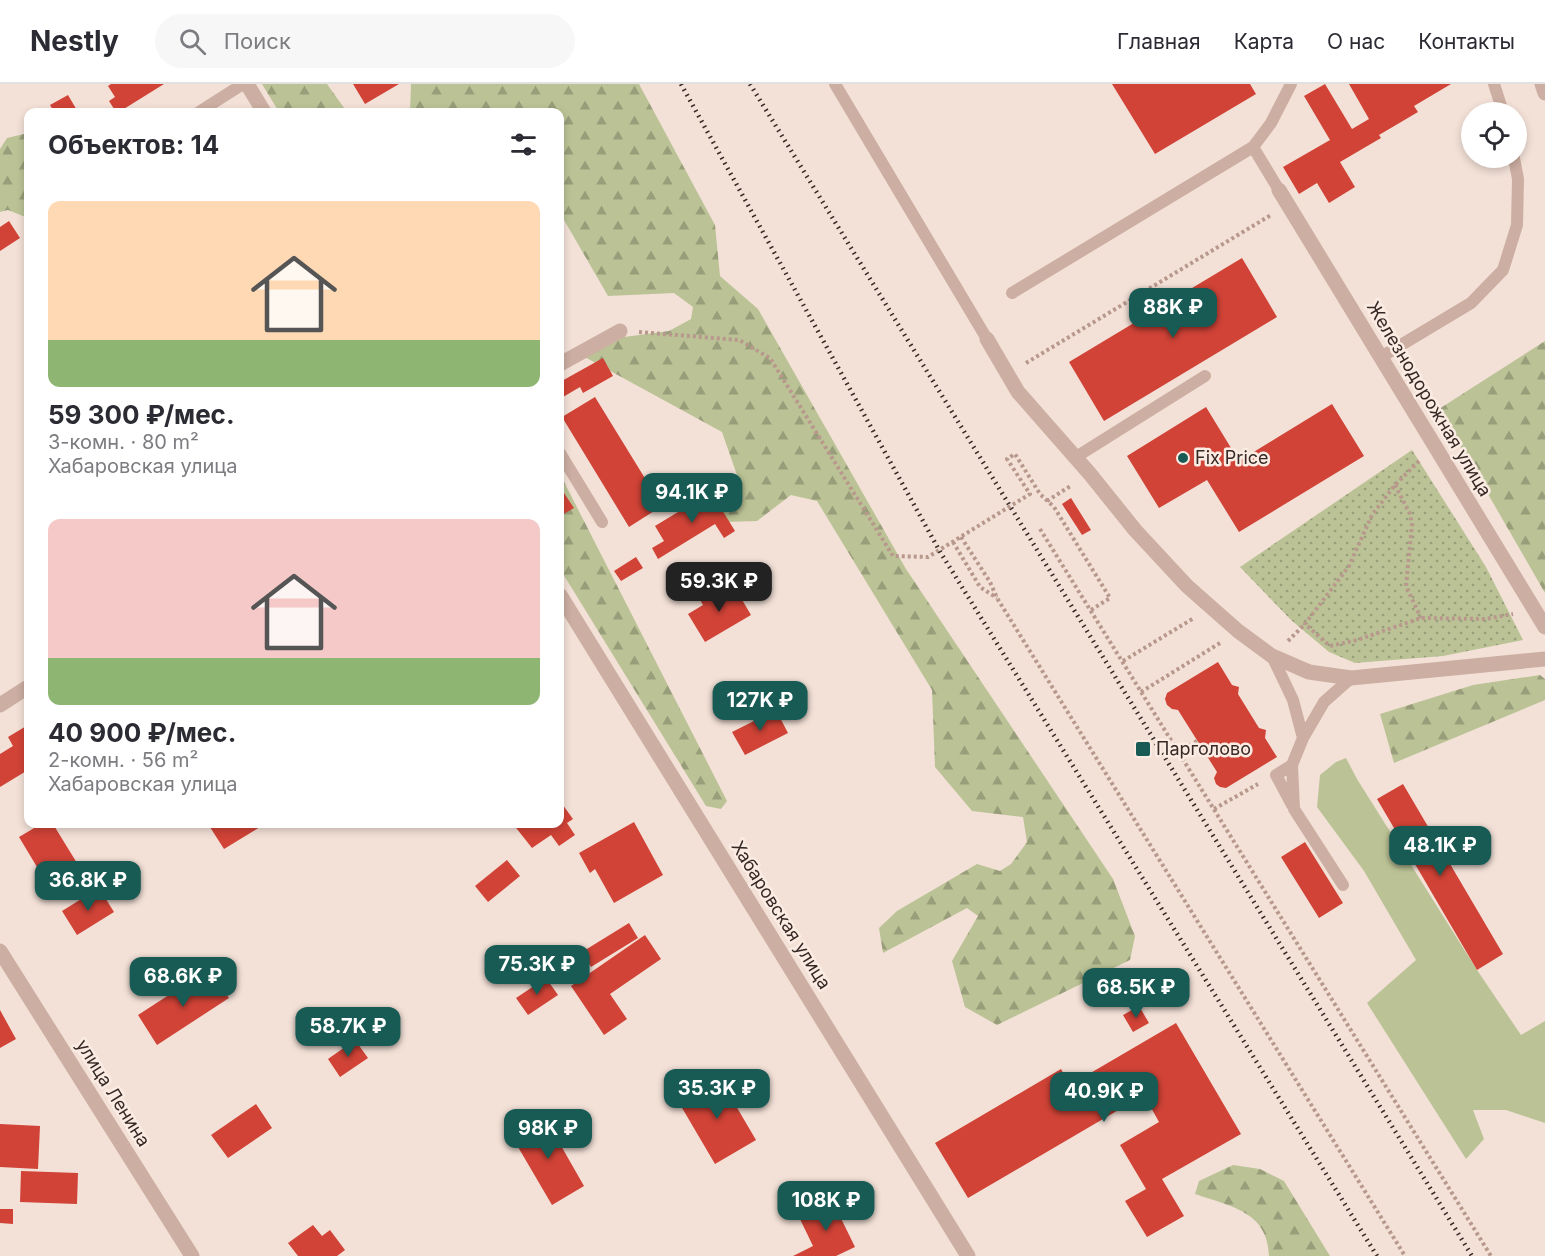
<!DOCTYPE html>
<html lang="ru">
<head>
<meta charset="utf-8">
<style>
	body { margin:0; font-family:Inter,sans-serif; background:#f7f7f7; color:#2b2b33; height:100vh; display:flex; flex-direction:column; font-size:22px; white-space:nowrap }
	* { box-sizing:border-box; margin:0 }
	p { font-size:20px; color:#7c7c81 }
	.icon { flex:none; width:33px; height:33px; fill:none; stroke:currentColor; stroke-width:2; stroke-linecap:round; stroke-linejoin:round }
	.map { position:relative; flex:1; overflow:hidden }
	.panel { position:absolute; left:24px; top:24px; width:540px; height:720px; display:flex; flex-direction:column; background:#fff; border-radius:12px; box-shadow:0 3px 9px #0003 }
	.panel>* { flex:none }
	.controls { position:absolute; left:1461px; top:18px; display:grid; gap:12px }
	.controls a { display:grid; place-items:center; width:66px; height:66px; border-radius:50%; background:#fff; box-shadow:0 3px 9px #0003; font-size:30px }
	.price { position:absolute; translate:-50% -51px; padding:0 14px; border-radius:12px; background:#175b54; color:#fff; font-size:20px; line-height:39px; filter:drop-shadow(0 2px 3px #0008) }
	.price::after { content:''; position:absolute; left:50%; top:36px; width:18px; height:14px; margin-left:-9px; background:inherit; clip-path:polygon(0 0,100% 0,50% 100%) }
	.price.on { background:#222; color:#fff }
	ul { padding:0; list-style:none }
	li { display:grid; align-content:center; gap:12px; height:318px; padding:0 24px }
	li span { display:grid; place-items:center; height:186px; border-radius:12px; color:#555 }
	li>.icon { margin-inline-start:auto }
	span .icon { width:108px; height:108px; fill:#fffc; stroke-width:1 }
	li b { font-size:26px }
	h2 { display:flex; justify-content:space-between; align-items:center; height:72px; padding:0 24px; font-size:26px }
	header { display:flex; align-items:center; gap:36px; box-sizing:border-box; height:84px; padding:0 30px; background:#fff; border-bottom:2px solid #e1e1e2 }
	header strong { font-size:28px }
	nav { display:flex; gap:33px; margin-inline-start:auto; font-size:21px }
	.search { width:420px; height:54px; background:#f7f7f7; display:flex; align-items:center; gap:15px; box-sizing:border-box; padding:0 21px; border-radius:33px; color:#7c7c81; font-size:22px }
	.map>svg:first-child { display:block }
</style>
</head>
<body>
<header>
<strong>Nestly</strong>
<div class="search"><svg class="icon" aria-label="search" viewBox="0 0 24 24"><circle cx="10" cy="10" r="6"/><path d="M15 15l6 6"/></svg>Поиск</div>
<nav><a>Главная</a><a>Карта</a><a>О нас</a><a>Контакты</a></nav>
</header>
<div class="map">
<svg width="1545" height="1172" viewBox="0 0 1545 1172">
	<defs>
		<pattern id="forest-firs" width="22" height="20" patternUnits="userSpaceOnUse" patternTransform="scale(1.5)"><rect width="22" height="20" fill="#bbc396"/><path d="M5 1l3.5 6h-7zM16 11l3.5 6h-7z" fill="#999e7a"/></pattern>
		<pattern id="garden-dots" width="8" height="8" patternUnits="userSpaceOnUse" patternTransform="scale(1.5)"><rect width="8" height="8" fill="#bbc396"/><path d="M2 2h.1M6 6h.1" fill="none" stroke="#999e7a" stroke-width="1.8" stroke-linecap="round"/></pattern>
	</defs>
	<rect width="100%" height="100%" fill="#f3e1d7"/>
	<path fill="#bbc396" d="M1346,674L1357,695L1477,886L1521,951L1545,937V1039L1506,1026H1473L1484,1055L1466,1075L1367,919L1416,876L1364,787L1317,723L1320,691L1336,678Z"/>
	<path fill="url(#forest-firs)" d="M262,0H327L347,28H279Z
		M411,0H639L715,141L720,192L758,225L906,485L1113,795L1135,852L1130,876L997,941L965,923L952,877L978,832L967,824L883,869L879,844L897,827L977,780L1000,787L1011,780L1027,758L1023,733L972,727L935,683L932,606L817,417L791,411L757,437L692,439L694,414L731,407L739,397L722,348L581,271L602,256L669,247L691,235L693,223L674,209L608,212L560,129V28H410Z
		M28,49V134L8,126L0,128V65L7,54Z
		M1545,257V509L1439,325Z
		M560,390L727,717L721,725L706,722L560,485Z
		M1540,591L1545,595V616L1394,679L1380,630L1473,601Z
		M1233,1081L1260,1085L1284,1097L1330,1172H1269C1268,1127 1229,1122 1195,1110L1199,1097Z"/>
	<path fill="url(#garden-dots)" d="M1412,366L1486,483L1523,556L1443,572L1355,579L1329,568L1291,536L1240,483Z"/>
	<path fill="#d14337" d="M111,0H164L119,28H116L109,17L115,13L108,2Z
		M353,0H399L365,20Z
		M1112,0H1250L1256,10L1155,70Z
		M1325,0L1352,45L1369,35L1349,0H1451L1414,22L1418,28L1379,51L1381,54L1340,78L1355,103L1329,119L1317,99L1299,110L1283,83L1330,56L1304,12Z
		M68,11L78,28H54L50,21Z
		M9,137L20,154L0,167V143Z
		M1242,174L1277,233L1104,337L1069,278Z
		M603,274L613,292L583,309L580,303L563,313L560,306V298Z
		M595,313L662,422L629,443L562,333Z
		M1332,320L1364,372L1239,448L1207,396L1159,424L1127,372L1206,323L1239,377Z
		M711,408L735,447L724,454L715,440L658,475L652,464L664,457L655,442Z
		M564,409L574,424L560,432V412Z
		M1071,414L1091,446L1082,451L1062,420Z
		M636,473L643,484L621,497L614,487Z
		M734,502L751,531L705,558L688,530L703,521L699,514L713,505L718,512Z
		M1218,578L1232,601L1239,603L1238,610L1259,644L1266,646L1265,654L1277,673L1226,704L1220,703L1216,700L1214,694L1217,688L1178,626L1172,625L1167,621L1165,615L1167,609Z
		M776,626L788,649L745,671L732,648Z
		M28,641V686L0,703V670L13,662L8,653Z
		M1403,700L1503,870L1477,886L1377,715Z
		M560,717L573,735L567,739L575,751L559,762L551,751L532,764L513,740H560Z
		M634,738L663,791L614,819L595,785L590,789L579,769Z
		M41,740H53L80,784L49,803L19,753Z
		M208,740H258L260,743L224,765Z
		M1305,758L1343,819L1319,834L1281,773Z
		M507,776L520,792L488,818L475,802Z
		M99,804L114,828L77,851L62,827Z
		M629,839L638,854L591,883L582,868Z
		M645,851L661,875L610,910L627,935L604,951L571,902Z
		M211,886L229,914L157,961L138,931L175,907L180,914L198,903L194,897Z
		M546,894L558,911L528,931L516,914Z
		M1139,922L1149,939L1133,948L1123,931Z
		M0,926L16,955L0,964Z
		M1176,939L1241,1050L1162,1095L1184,1132L1147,1153L1125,1117L1146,1105L1120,1061L1159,1038L1144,1011L968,1114L935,1059L1061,985L1070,1001Z
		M355,956L368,974L340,993L328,975Z
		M719,993L756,1056L715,1080L678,1017Z
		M256,1020L272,1044L228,1074L211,1051Z
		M544,1032L584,1102L552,1121L511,1051Z
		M0,1040L40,1042L38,1085L0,1083Z
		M21,1087L78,1089L77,1120L20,1118Z
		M832,1116L855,1163L836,1172H793L813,1162L799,1133Z
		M0,1125H13V1140L0,1139Z
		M313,1141L322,1152L330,1146L345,1166L337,1172H298L288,1159Z"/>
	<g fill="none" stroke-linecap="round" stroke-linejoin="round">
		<path stroke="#b8988c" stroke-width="4" stroke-dasharray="3 3" stroke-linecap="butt" d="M639,248L739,256L770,274L893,472L928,473L1030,410L1007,375L1015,370L1040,410L1054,423L1110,514L1091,526
			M1026,279L1271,131
			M1419,377L1395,401L1372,431L1349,482L1305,540L1330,562L1357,556L1421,534L1485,535L1513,530
			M1395,401L1410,430L1412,441L1406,502L1421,534
			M1047,417L1072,401
			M1040,445L1491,1172
			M961,453L990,498L997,514L1405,1172
			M953,458L980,503L997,514
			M1288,557L1305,540
			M1123,577L1194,534
			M1141,608L1220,559
			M1179,668L1197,657
			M1214,725L1258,700"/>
		<path stroke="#ccaea2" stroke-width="12" d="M835,0L987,255
			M1494,0L1503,28
			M199,28L243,0
			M1279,106L1253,63L1271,39L1291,0
			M1012,209L1253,63
			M1381,273L1471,219L1503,186L1517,141L1518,95L1514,74
			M560,369L602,438
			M1076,373L1205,292
			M1272,572L1293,616L1303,654
			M1292,721L1276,691L1292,681
			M1343,801L1294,725L1292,681L1303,654L1324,618L1351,594"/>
		<path stroke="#ccaea2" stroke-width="15" d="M247,0L264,28
			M1542,0L1545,9
			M1279,106L1545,543
			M987,255L1018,308L1090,390L1135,446L1187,502L1238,547L1272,572L1309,588L1351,594L1545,575
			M560,280L620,247
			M560,511L968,1172
			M0,621L28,603
			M0,867L192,1172"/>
		<path stroke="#362825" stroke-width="4.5" stroke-dasharray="1.5 4.5" stroke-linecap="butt" d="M681,0L939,466L1377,1172
			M750,0L1472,1172"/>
	</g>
	<g fill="#175b54" stroke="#fbece3" stroke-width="2">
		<circle cx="1183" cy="374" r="6"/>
		<rect x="1135" y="657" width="16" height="16" rx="3"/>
	</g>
	<g text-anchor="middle" stroke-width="5" stroke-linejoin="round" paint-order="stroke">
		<g font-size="18" fill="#362825" stroke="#fbece3">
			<text transform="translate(1429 315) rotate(59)" y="6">Железнодорожная улица</text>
			<text transform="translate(781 831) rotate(58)" y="6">Хабаровская улица</text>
			<text transform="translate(113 1009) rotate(58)" y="6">улица Ленина</text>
		</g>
		<g font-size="18" fill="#362825" stroke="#fbece3" text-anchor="start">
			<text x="1195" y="380">Fix Price</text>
			<text x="1156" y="671">Парголово</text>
		</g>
	</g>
</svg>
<div class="controls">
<a><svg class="icon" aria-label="locate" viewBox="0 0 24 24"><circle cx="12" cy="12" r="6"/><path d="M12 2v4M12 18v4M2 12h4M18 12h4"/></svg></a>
</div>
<b class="price" style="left:1173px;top:255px">88K ₽</b>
<b class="price" style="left:692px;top:440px">94.1K ₽</b>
<b class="price on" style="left:719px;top:529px">59.3K ₽</b>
<b class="price" style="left:760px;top:648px">127K ₽</b>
<b class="price" style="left:1440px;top:793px">48.1K ₽</b>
<b class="price" style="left:88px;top:828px">36.8K ₽</b>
<b class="price" style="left:537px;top:912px">75.3K ₽</b>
<b class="price" style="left:183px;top:924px">68.6K ₽</b>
<b class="price" style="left:1136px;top:935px">68.5K ₽</b>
<b class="price" style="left:348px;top:974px">58.7K ₽</b>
<b class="price" style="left:717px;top:1036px">35.3K ₽</b>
<b class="price" style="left:1104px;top:1039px">40.9K ₽</b>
<b class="price" style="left:548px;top:1076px">98K ₽</b>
<b class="price" style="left:826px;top:1148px">108K ₽</b>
<section class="panel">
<h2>Объектов: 14<svg class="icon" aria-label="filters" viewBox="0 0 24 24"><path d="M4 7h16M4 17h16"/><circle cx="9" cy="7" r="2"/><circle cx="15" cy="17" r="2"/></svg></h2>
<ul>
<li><span style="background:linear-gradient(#ffd9b3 75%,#8fb573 0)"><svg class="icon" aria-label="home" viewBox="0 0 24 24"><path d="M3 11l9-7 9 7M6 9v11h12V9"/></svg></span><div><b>59 300 ₽/мес.</b><p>3-комн. · 80 m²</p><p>Хабаровская улица</p></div></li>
<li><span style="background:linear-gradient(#f6c9c9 75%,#8fb573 0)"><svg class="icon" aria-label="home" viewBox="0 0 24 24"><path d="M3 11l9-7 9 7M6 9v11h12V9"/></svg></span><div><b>40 900 ₽/мес.</b><p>2-комн. · 56 m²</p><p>Хабаровская улица</p></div></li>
</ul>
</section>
</div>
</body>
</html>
